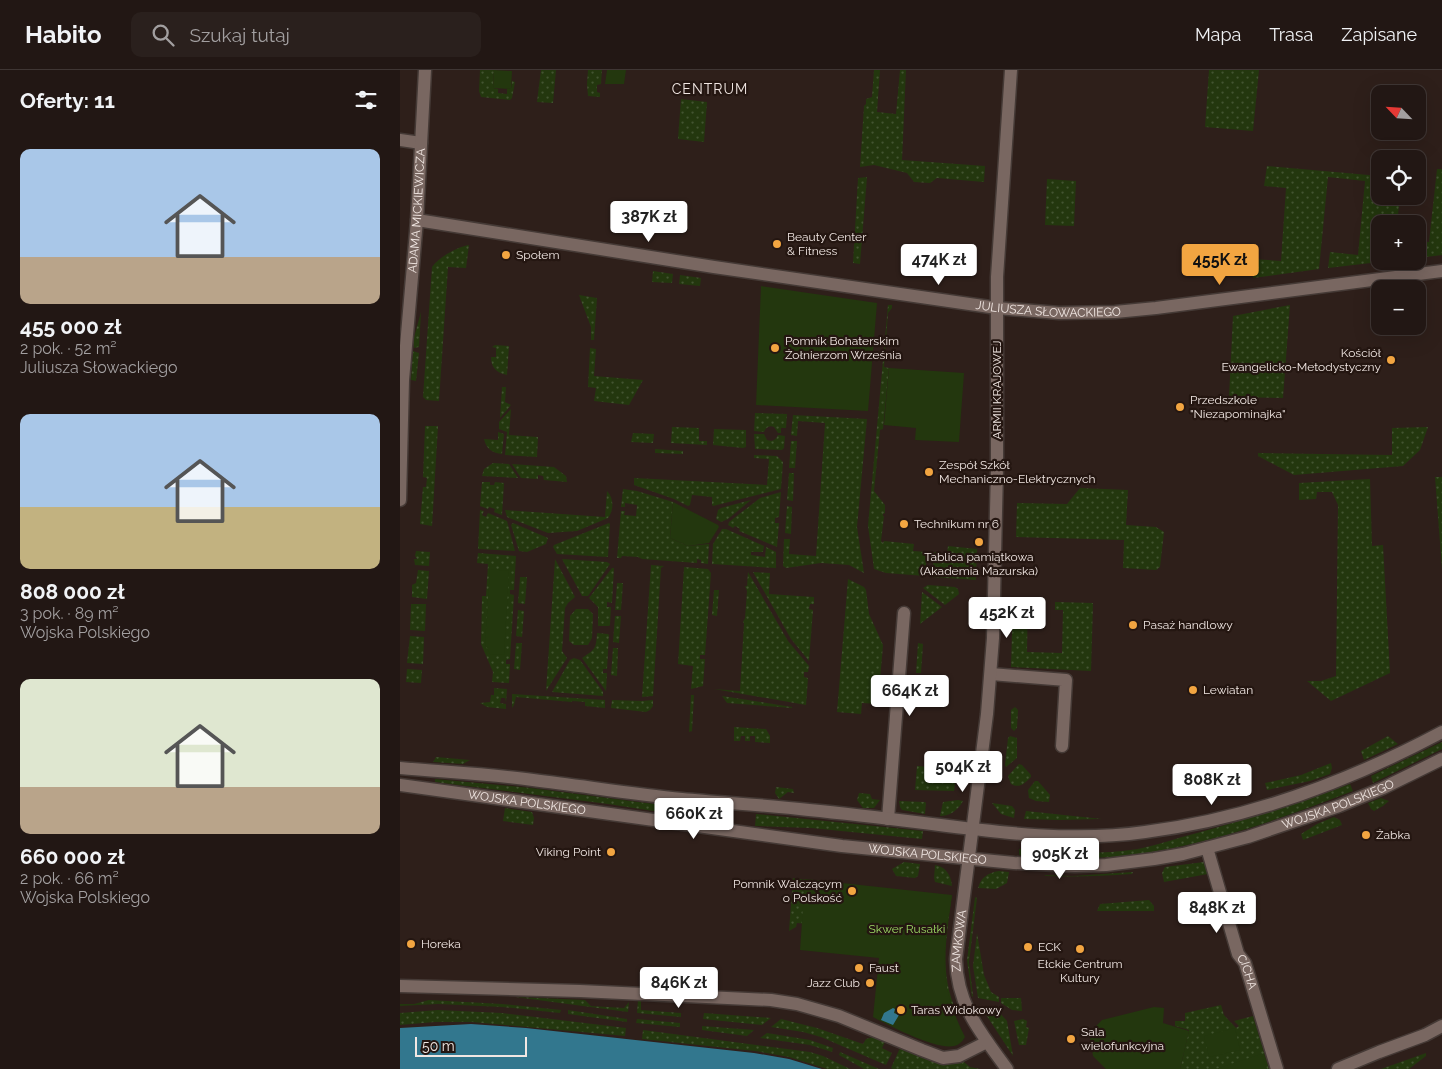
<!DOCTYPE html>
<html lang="pl">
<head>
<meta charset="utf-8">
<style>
	body { margin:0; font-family:Raleway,sans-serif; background:#2a201d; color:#f1f3f6; height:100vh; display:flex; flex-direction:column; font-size:19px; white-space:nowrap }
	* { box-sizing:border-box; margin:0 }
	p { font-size:16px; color:#a29fa0 }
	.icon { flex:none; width:28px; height:28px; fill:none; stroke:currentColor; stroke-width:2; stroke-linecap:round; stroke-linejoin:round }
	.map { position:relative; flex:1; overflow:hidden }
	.sheet { display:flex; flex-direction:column; background:#221714; width:400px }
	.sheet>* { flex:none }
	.needle { width:32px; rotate:295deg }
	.controls { position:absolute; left:971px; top:15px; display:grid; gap:10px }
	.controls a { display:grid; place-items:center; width:55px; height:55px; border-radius:10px; background:#221714; box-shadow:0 5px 20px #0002,0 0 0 1px #3f3634; font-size:25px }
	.scale { position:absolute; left:15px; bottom:12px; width:112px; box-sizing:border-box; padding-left:5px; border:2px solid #f1e7e3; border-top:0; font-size:14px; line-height:18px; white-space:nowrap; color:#f1e7e3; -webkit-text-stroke:4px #241611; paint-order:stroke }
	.price { position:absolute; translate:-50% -42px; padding:0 11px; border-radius:5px; background:#fff; color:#222; font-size:16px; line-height:32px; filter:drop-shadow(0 1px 2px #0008) }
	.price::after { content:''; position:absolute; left:50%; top:30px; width:15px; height:11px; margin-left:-8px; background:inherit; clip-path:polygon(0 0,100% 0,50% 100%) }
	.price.active { background:#f2a541; color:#111 }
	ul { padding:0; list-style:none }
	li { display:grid; align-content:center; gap:10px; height:265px; padding:0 20px }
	li span { display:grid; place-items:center; height:155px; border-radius:10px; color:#555 }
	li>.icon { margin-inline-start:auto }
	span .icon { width:90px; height:90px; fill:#fffc; stroke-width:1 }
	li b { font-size:21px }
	h2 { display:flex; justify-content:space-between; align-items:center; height:60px; padding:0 20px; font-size:21px }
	header { display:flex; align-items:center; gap:30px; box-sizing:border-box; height:70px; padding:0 25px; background:#221714; border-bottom:1px solid #3f3634 }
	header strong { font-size:24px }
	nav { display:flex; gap:28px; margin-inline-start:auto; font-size:18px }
	.search { width:350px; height:45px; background:#2a201d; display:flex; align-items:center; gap:12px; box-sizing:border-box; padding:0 18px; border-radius:10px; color:#a29fa0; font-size:19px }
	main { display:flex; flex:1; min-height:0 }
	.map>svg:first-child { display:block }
</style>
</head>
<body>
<header>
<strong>Habito</strong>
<div class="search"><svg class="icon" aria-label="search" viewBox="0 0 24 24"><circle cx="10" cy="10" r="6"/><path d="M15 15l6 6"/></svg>Szukaj tutaj</div>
<nav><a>Mapa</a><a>Trasa</a><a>Zapisane</a></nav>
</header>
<main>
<section class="sheet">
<h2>Oferty: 11<svg class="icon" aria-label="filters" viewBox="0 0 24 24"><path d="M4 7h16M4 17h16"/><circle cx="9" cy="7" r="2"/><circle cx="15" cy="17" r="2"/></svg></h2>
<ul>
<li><span style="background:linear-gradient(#a9c7e8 70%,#b9a48a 0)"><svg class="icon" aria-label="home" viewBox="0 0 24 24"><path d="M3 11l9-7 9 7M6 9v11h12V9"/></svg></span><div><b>455 000 zł</b><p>2 pok. · 52 m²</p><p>Juliusza Słowackiego</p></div></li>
<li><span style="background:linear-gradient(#a9c7e8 60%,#c2b280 0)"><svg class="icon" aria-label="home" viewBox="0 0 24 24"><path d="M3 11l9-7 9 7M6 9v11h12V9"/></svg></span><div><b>808 000 zł</b><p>3 pok. · 89 m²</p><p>Wojska Polskiego</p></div></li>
<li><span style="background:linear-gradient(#dfe7d0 70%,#b9a48a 0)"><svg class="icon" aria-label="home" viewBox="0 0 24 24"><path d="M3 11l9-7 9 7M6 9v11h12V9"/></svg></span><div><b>660 000 zł</b><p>2 pok. · 66 m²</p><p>Wojska Polskiego</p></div></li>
</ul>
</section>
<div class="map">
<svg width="1042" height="999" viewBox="0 0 1042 999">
	<defs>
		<pattern id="grass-dots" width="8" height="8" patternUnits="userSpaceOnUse" patternTransform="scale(1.25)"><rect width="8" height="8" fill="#23370e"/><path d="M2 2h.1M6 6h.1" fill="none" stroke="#435431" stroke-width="1.8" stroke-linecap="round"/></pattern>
	</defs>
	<rect width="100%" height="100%" fill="#2e1f1a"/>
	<path fill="url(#grass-dots)" d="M80,0H94L93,18L98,19V23L107,24V19H111L112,11L115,12L112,28L110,30L81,27L79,21Z
		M141,0H156L153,33L137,32Z
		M188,0H202L201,14L197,15V22L200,23V27L188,26L187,14Z
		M474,0H480L477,42L496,44L500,0H506L502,90L585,96L584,112L537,108L530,113L514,112L507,103L474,95L460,97L464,36L466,34V29L472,27Z
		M809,0H859L853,61L805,57Z
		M281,29L307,32L304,72L278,69Z
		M867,96L980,106V126H1000L997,154H980V191H988L928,198L930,182L958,185L965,111L928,107L919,199L853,208V189L881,191L886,118L864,116Z
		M1037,99H1042V185L1018,188V171L1029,172Z
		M467,107L460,194L453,193L458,108Z
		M647,109L676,111L674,156L645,155Z
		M69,175L66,198L48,197L39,331L26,330L23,327L32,197C39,187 57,177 69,175Z
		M253,201L273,204L272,213L252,212Z
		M280,205L301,208L300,216L279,214Z
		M179,225L197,228L194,270H191V257Z
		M488,235H492V238L488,243L484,297L489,298L483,359L480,360L474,421L485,435V443L483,444V446H484L481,471L483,473L484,471L514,474L513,481L527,482L525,506L486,503L474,499L468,456Z
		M890,235L883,328L829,327L833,246Z
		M21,242L19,277L14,278L13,271Z
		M95,275L109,276L107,305C97,303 91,298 91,287H96V278L92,277Z
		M190,278L196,279L194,306L243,310L229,335L194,331L196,318L188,317Z
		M13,281L19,283L16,311L11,310Z
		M102,317H106L105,332L111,335L100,348Z
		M111,339L109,365L138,367L137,387L105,385L107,362L99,359V352Z
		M355,343L387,344L386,358H381V363H378L374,357C370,355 366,357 364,362L354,361Z
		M393,345L467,349L457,457L464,503L449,495L421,493L386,498L383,496L384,469H390L389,484L416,486L425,353L398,351L397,366L391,365Z
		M25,356H38L32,456L20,454L23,417H26L27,408L23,407Z
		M272,357L299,358V371H307V375L271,373Z
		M1028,357L1020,380L1003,396L894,405L858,386V383L992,385V358Z
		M314,359L346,360V377L343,378L313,375Z
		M98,362L104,364L102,384C93,383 86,379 84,369L98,370Z
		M233,363L254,364L253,373L231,372Z
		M354,364H364L367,370C372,372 376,370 378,365L385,366L384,378L382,380L355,379Z
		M391,371H397L395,398H389Z
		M255,379L283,381V384L255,383Z
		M354,385L377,386L383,392L381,419L313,436L312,435V427L292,425L290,435L288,436L274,429L234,415V408L367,415L369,389L354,388Z
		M93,393L109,394L118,408L82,406L84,399Z
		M112,394L154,397L166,406L167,412L144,410L143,406L138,405V409L121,408Z
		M389,403H394L393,431L387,430Z
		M1035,407H1042V499Z
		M970,409L972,476L983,475L990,603L931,631L907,611H921L936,606L938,435L932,422H917L916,429L899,430V413Z
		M82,412H90V415H94L95,412L104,413L102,445L94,442L95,439L89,437L88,439L80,436Z
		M680,418L728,420L726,455L756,457L764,462L760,497L756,500L723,498L724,470L616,467L617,433L667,434Z
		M223,419L237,421L273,432L270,468L288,476L309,474L308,494L301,493V490L297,489V493L242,489L238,487L222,486L221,488H217L221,441H225L224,445L236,446L237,435L225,433V437H221Z
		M207,421C214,428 214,440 208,448L177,461L148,463L107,447L105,440L205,447Z
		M381,422L379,447L375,448V453H379L377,477L339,461L340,459L335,456L333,458L328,455L329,452L360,428Z
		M351,430L328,449L321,452L316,449L318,440L321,438Z
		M387,436L392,437L391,464L385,463Z
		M80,440L84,441L82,445L86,447L88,443L107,451L115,481L78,479Z
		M113,453L148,468L146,474L127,482L119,481L111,455Z
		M209,453L210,454L208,487L157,484L153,477L154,475Z
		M322,459H326L364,476L363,482H351V485L365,487L366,477L376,482V498L312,494L313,474Z
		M548,476L577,479L576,510L532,507L534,482L547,484Z
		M16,481L30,482L29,496L15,495L14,489H17L15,486Z
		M78,483L116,486L114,520H110V524L114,525L110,589L106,590V594H110L109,613L92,612L93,602L81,574L82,526H86L88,494L77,493Z
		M155,489L175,527L168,533L165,538L162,581L167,588L146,621Z
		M162,489L207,492L210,494L188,526H182Z
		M251,495L264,496L261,498L253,626L242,627Z
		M284,497L308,499L311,503L305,585H300V589H305L303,616L291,619L293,596L278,594Z
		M212,498H214L212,533L207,532V537H211L210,555L209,556H198V537L189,528Z
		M18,500L29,501L27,529L12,527V515L16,513Z
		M348,502L388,571L409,596L408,602H404V607L408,608L406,635L314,619L340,621L344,553L343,552L345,548L347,521L345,516H347Z
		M353,502L370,503L369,524L414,527V534H410L409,539L413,540L409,591L391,569Z
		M120,507H127L125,534L118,533Z
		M448,509L464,517L466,520L469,544L483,575L478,634L462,633L461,644L437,642Z
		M217,513H223L221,540H215Z
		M528,515L555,517L558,519L559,524L545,535L523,518Z
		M314,520H319L317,546L312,545Z
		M522,522L542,537L520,554Z
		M613,527H628L627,582L662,583L663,540H655V532L693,533L691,601L611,597Z
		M11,534H26L25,561L10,560Z
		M176,539H188L193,544L192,568L188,575H174L169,571L170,546Z
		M118,540L124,541L122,567L116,566Z
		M215,546H221L219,573L213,572Z
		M197,563L208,564L209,565L207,599H203V603H207L206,621L182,588C195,579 196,580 197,563Z
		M10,566L24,567L23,594L7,593Z
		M116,573H122L120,600L114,599Z
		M518,573L523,574L521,603H516Z
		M213,578H218L217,606L211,605Z
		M174,588L180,590L203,622V626L152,622L170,590Z
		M7,599L22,600L21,613L6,612Z
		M94,618L107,619L106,632L105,628H101L100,633L106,634V639L87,637L80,633L90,632L91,625H94Z
		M112,624L205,630V638L185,636V632L172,631V632L116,627L114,635L112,638Z
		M291,625H294L292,661L289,662Z
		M322,626L392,637V638L327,633Z
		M212,630L242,631L253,630V636L250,640L246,642L211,638Z
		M615,637L618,640L617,658L614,661L611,658V640Z
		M334,657L366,659L370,666V673L355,672V666H350V671H345V666H341L340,671H334Z
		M610,666L617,668V688L606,697L605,695L608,668Z
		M988,666L998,674L964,690L961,681Z
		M1042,672V679L973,713L971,706Z
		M36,687L70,690L63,694L33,692Z
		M931,693L932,698L930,704L910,711L867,720L865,713L901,705Z
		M619,694L622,695L631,705V707C625,713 620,719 611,714L608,706Z
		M517,696L557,699L554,721L515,720Z
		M35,709L131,718L246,733L332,742L331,753L208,734L35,712Z
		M635,711H638L650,725L649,732L636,731L629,728L628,720Z
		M950,714L953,721C870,753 781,785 691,788C667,789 643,787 619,785V779C658,783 699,785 738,779C758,775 777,768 797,763C849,749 900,733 950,714Z
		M376,717L393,719L394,723L388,722L379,729L375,723Z
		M459,723L470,724L472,729L480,730L474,738H463L457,730Z
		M981,728L989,731L983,736L974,741L971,739L968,733Z
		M558,730L563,731C558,740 550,746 540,746L543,732Z
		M499,731L525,732L526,733L525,744L502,740L500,737Z
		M592,733L612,736L615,740L614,748L601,744Z
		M105,738L132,742L134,748L133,755L103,751Z
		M626,741L702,749L659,750L624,749Z
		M356,744L523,761L522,769L411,758L355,756Z
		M934,747L940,750L942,755L903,770L901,764L917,754Z
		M504,792L520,794L518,806L515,808L496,806L492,799Z
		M804,792L808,804L764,812L762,803L765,797Z
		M535,795C546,797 551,805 552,816L535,812L534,808Z
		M599,801L609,802L607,813L596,819L578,818C581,807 588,803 599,801Z
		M733,802L732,804C703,806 675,807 646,806L644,805L672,806Z
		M393,808L413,811L407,854L397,853L396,857L389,861Z
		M552,825C547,863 539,901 555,938L552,939L532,882L550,826Z
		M575,827L577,828L569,892L573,926L572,927L567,890Z
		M749,830L754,836V841H697L700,834Z
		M577,863L584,905L591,922L599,927V932L578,928L573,896Z
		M115,927L185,930L191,936L224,938L229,932L228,942Z
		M601,928H621L622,941L612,940L601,933Z
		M29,930L102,934L161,940L160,943L102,937L38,934L0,936V934H14Z
		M238,930L241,931V940L281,943V947L237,943Z
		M821,935L824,945L836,958L839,956L834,951L853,946L869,999H780L789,960L775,956V951H785V943Z
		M581,937L598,941L607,951L613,986Z
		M38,940L102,943L226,958L225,966L72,952H35L0,955V943Z
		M168,940L227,949V952L168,944Z
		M304,943L371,948L362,955L303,949Z
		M237,949L280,953V957L236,953Z
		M381,949L417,958L463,974L466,969L473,967L485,972L482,978L492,983L486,995L421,967L403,962L371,957Z
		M623,949L627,951L626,957L629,958L626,975H619L614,951Z
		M302,956L354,960L347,966L302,960Z
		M243,960L410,982L423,986L450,999H427L389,987L355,981L242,969Z
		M367,963L410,970L433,978L432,982L410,975L360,968Z
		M500,978C524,989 537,997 564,992L570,997L580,999H493L491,998Z
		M440,982L479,999H464L439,985Z
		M1026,983V986L1009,999H981Z"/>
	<path fill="#23370e" d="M94,0L112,1L111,19L93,18Z
		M207,0H226L224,14H205Z
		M361,216L477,233L468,341L356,335Z
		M489,298L564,303L559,372L515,370L516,358L484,355Z
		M273,432L318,455L319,457L309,473L288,476L270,468Z
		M90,499L109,501L104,585L90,584L85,574Z
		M405,809L552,825C543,884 537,911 565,967C562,972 559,975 554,976C536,980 490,956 473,947L479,888L400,880Z
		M754,937L764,938L763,953L789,961L780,999H706L693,986L689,963L702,950Z
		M835,958L840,980L809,987L804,966Z
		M861,984L867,999H816Z"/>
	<path fill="#32778e" d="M493,938L495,939L494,943L499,945L493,955L481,950L484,943Z
		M71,954L126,958L354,983L389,989L422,999H0V958Z"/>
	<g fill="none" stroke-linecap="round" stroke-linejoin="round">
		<g stroke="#453a36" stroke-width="15">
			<g id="minor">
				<path id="s1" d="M17,150L314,197L597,238L659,243L715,242L756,238L1042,201"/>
				<path d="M591,604L666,610L662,676"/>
				<path d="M488,749L504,543"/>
				<path id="s2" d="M807,778L838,884L845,893L877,999"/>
				<path d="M0,916L180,921L371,930L397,934L439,946L522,980L543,988L559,986L587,972"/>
				<path d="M938,999L979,982L1025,965L1042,956"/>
			</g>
		</g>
		<g stroke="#453a36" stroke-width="15">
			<g id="tertiary">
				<path d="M0,70L21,73"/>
				<path id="s3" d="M0,430L3,310L17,150L25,0"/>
				<path d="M0,698C44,702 89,704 133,710C183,716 232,724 282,729C324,733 367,735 409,740C450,744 491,749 532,754C602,763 674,772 745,762C848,749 950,711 1042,662"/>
				<path id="s4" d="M0,715L442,776L614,793L675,796L706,795L754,789L783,784L848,767L939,736L983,718L1042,689"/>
				<path id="s5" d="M607,999C581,963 557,936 556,889L587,644L593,568L597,400V207L611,0"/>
			</g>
		</g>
		<use href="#minor" stroke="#796761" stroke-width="12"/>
		<use href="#tertiary" stroke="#796761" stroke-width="12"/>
	</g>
	<g fill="#f2a541" stroke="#241611" stroke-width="2">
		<circle cx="377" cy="174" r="5"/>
		<circle cx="106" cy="185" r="5"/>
		<circle cx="375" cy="278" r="5"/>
		<circle cx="991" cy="290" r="5"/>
		<circle cx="780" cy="337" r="5"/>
		<circle cx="529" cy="402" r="5"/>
		<circle cx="504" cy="454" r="5"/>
		<circle cx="579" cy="472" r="5"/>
		<circle cx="733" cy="555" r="5"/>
		<circle cx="793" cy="620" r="5"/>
		<circle cx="966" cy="765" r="5"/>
		<circle cx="211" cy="782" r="5"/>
		<circle cx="452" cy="821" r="5"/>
		<circle cx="11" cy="874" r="5"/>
		<circle cx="628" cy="877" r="5"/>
		<circle cx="680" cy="879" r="5"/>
		<circle cx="459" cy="898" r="5"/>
		<circle cx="470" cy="913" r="5"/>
		<circle cx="501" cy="940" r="5"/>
		<circle cx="671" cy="969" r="5"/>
	</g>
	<g text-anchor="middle" stroke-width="4.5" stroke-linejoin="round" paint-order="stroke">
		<g font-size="12" fill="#f1e7e3" stroke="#241611">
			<text dy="4" stroke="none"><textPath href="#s3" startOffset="290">ADAMA MICKIEWICZA</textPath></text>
			<text dy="4" stroke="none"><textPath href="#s1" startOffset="638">JULIUSZA SŁOWACKIEGO</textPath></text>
			<text transform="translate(597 320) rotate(-90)" y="4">ARMII KRAJOWEJ</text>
			<text dy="4" stroke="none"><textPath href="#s4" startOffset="128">WOJSKA POLSKIEGO</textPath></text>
			<text dy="4" stroke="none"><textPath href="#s4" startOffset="952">WOJSKA POLSKIEGO</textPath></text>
			<text dy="4" stroke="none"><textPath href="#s4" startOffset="532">WOJSKA POLSKIEGO</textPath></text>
			<text dy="4" stroke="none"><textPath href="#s5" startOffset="142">ZAMKOWA</textPath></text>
			<text dy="4" stroke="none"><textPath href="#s2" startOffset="131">CICHA</textPath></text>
		</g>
		<g font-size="12" fill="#f1e7e3" stroke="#241611" text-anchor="start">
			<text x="387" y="171">Beauty Center<tspan x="387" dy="14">&amp; Fitness</tspan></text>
			<text x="116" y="189">Społem</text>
			<text x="385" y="275">Pomnik Bohaterskim<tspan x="385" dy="14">Żołnierzom Września</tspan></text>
			<text x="981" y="287" text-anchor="end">Kościół<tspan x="981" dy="14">Ewangelicko-Metodystyczny</tspan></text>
			<text x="790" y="334">Przedszkole<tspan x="790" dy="14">"Niezapominajka"</tspan></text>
			<text x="539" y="399">Zespół Szkół<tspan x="539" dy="14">Mechaniczno-Elektrycznych</tspan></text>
			<text x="514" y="458">Technikum nr 6</text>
			<text x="579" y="491" text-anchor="middle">Tablica pamiątkowa<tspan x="579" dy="14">(Akademia Mazurska)</tspan></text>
			<text x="743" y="559">Pasaż handlowy</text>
			<text x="803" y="624">Lewiatan</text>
			<text x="976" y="769">Żabka</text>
			<text x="201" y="786" text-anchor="end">Viking Point</text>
			<text x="442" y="818" text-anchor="end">Pomnik Walczącym<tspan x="442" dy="14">o Polskość</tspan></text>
			<text x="21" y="878">Horeka</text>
			<text x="638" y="881">ECK</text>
			<text x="680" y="898" text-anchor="middle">Ełckie Centrum<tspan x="680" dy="14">Kultury</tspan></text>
			<text x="469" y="902">Faust</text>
			<text x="460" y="917" text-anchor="end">Jazz Club</text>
			<text x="511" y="944">Taras Widokowy</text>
			<text x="681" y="966">Sala<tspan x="681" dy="14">wielofunkcyjna</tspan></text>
		</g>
		<g font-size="12" fill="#9cd865" stroke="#241611">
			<text x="507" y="863">Skwer Rusałki</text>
		</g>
		<g font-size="14" letter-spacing="1" fill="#f1e7e3" stroke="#241611">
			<text x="310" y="24">CENTRUM</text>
		</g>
	</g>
</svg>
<div class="controls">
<a><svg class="needle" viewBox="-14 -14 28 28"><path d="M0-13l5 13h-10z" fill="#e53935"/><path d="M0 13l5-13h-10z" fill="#a29fa0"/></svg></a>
<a><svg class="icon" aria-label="locate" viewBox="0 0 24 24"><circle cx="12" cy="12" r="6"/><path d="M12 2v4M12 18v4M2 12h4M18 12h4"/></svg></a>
<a>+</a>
<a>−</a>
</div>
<div class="scale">50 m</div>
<b class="price" style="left:249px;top:173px">387K zł</b>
<b class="price" style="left:539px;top:216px">474K zł</b>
<b class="price active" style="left:820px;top:216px">455K zł</b>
<b class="price" style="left:607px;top:569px">452K zł</b>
<b class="price" style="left:510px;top:647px">664K zł</b>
<b class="price" style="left:563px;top:723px">504K zł</b>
<b class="price" style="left:812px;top:736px">808K zł</b>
<b class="price" style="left:294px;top:770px">660K zł</b>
<b class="price" style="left:660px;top:810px">905K zł</b>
<b class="price" style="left:817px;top:864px">848K zł</b>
<b class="price" style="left:279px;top:939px">846K zł</b>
</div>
</main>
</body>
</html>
